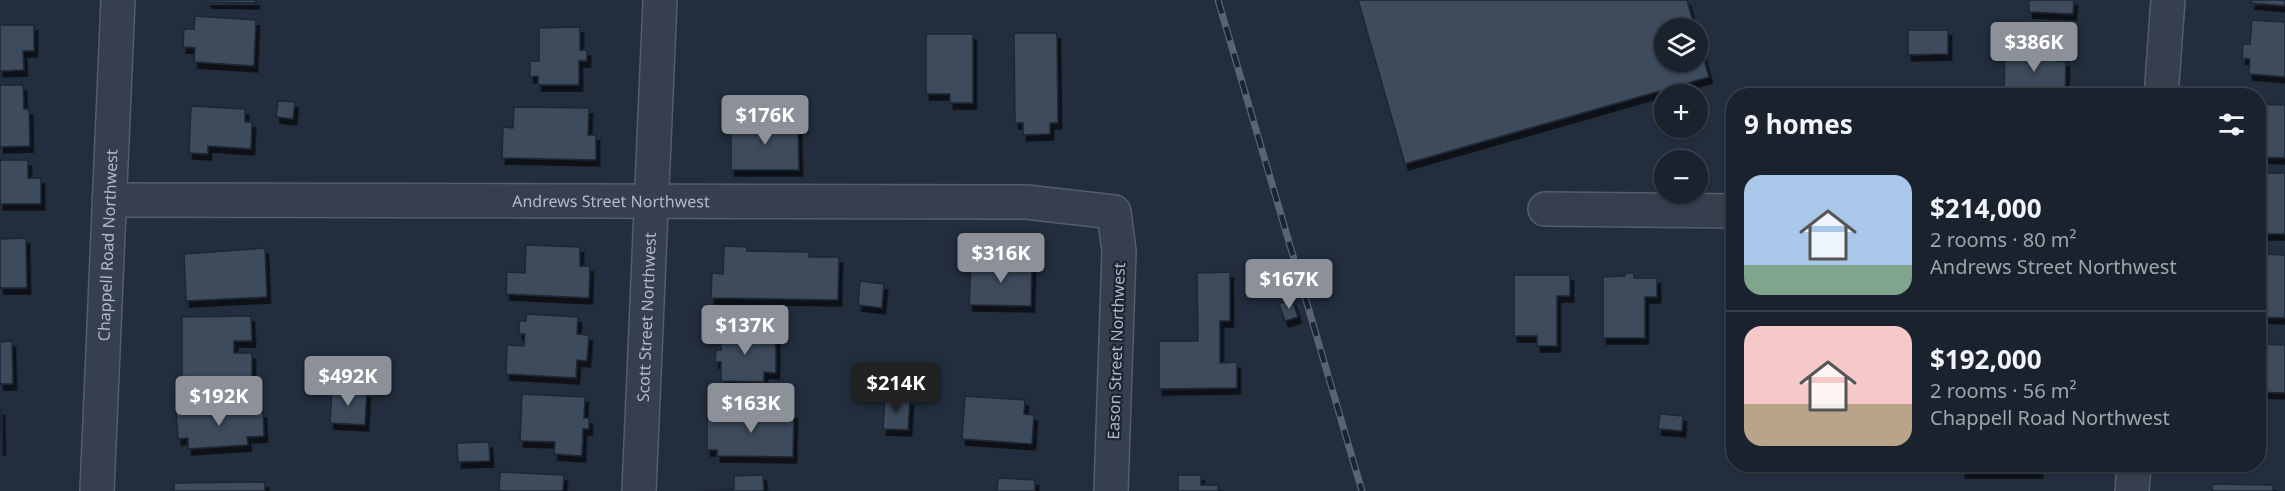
<!DOCTYPE html>
<html lang="en">
<head>
<meta charset="utf-8">
<style>
	body { margin:0; font-family:"Noto Sans",sans-serif; background:#232a36; color:#f1f3f6; height:100vh; display:flex; flex-direction:column; font-size:22px; white-space:nowrap }
	* { box-sizing:border-box; margin:0 }
	p { font-size:20px; color:#9fa4aa }
	.icon { flex:none; width:33px; height:33px; fill:none; stroke:currentColor; stroke-width:2; stroke-linecap:round; stroke-linejoin:round }
	.map { position:relative; flex:1; overflow:hidden }
	.panel { position:absolute; left:1726px; top:88px; width:540px; height:384px; display:flex; flex-direction:column; background:#1a222e; border-radius:24px; box-shadow:0 2px 4px #0004,0 0 0 2px #383f4a }
	.panel>* { flex:none }
	.buttons { position:absolute; left:1654px; top:18px; display:grid; gap:12px }
	.buttons a { display:grid; place-items:center; width:54px; height:54px; border-radius:50%; background:#1a222e; box-shadow:0 2px 4px #0004,0 0 0 2px #383f4a; font-size:30px }
	.price { position:absolute; translate:-50% -51px; padding:0 14px; border-radius:6px; background:#8c9099; color:#fff; font-size:20px; line-height:39px; filter:drop-shadow(0 2px 3px #0008) }
	.price::after { content:''; position:absolute; left:50%; top:36px; width:18px; height:14px; margin-left:-9px; background:inherit; clip-path:polygon(0 0,100% 0,50% 100%) }
	.price.on { background:#222; color:#fff }
	ul { padding:0; list-style:none }
	li { display:flex; align-items:center; gap:18px; height:150px; padding:0 18px }
	li+li { border-top:2px solid #383f4a }
	li span { display:grid; place-items:center; flex:none; width:168px; height:120px; border-radius:18px; color:#555 }
	li>.icon { margin-inline-start:auto }
	span .icon { width:72px; height:72px; fill:#fffc; stroke-width:1 }
	li b { font-size:26px }
	h2 { display:flex; justify-content:space-between; align-items:center; height:72px; padding:0 18px; font-size:26px }
	.map>svg:first-child { display:block }
</style>
</head>
<body>
<div class="map">
<svg width="2285" height="491" viewBox="0 0 2285 491">
	<defs>
		<filter id="shadow"><feDropShadow dx="3.5" dy="6" stdDeviation="0" flood-color="#0009"/></filter>
	</defs>
	<rect width="100%" height="100%" fill="#222d3d"/>
	<path fill="#3e4b5c" stroke="#1d2634" stroke-width="1.5" filter="url(#shadow)" d="M207,0H256V3L207,2Z
		M1358,0H1687L1695,28H1665V62H1698V38L1709,77L1405,164Z
		M2029,0H2074L2073,14L2029,12Z
		M2252,0H2285V6L2251,3Z
		M195,16L256,20L254,66L194,62L195,48L183,47L184,29H194Z
		M2252,20L2285,22V77L2249,74L2250,59L2242,58L2243,44H2250Z
		M0,25H34V51H23L24,70L0,71Z
		M580,27V50H587V61H579V85H538V76L530,77V61H539V28Z
		M1908,30H1948V54L1908,55Z
		M1014,33H1057L1058,123H1050V134L1023,135V123H1015Z
		M926,34H973V103H950V94H926Z
		M2005,48H2059L2058,61H2066L2065,96H2004Z
		M0,85H23L24,109H29L30,146L0,147Z
		M278,101L295,102L293,119L276,117Z
		M2259,104L2285,105V158L2259,157Z
		M191,106L245,109V122H252L251,149L208,146V154L189,153Z
		M514,107L589,108L588,135H596V160L502,158L503,127L513,128Z
		M731,122H798L799,170H731Z
		M0,160H28V178H41V204H0Z
		M2259,173H2285V234H2259Z
		M26,238L27,288H0V239Z
		M526,245L580,247V266H590L589,298L506,294L507,272L525,273Z
		M724,246L747,247V251L809,252V257H839L838,300L711,298L712,273L723,274Z
		M265,248L267,297L186,301L184,254Z
		M2259,254L2285,255V318L2259,317Z
		M971,261L1032,262L1031,306L969,305Z
		M1230,272V321H1220V363L1237,362V388L1159,389V341H1198L1197,273Z
		M1625,273H1634V278H1657V297H1645V338H1603V277L1625,276Z
		M1514,275H1570V296H1557V346H1537V336H1514Z
		M860,281L884,284L882,308L858,305Z
		M1292,299L1298,317L1285,321L1279,304Z
		M526,314L578,317L577,334L589,335L587,361L577,360L576,378L506,374L507,345L524,346L525,334H519V321H526Z
		M251,316L252,341H234V353H252V381L182,382V317Z
		M721,325L741,326V337H776V373L764,372V382L721,381V362H715L716,350H721Z
		M12,341L13,384H0V342Z
		M2259,344L2285,345V393L2259,392Z
		M332,390L367,392L365,425L330,423Z
		M522,394L585,397L584,418H589V429H583L582,456L554,454L555,442L520,441Z
		M965,396L1025,400L1024,414L1034,415L1032,444L962,439Z
		M885,398L910,400L908,430L883,429Z
		M249,407V413L263,412L264,436L247,437L248,445L188,449V438L178,439L176,412Z
		M0,409H1L2,449H0Z
		M707,412L794,413L793,457L717,456V450H707Z
		M1660,414L1683,416L1682,431L1658,429Z
		M489,442L490,461L458,462L457,443Z
		M1962,465H2039V472H1962Z
		M500,472L564,475L563,491H499Z
		M763,475L764,491H704L734,489V476Z
		M1178,475H1201V485H1218V491H1178Z
		M998,478L1035,480V491H997Z
		M265,482V491H174V483Z
		M2212,484L2273,485V491H2212Z"/>
	<g fill="none" stroke-linecap="round" stroke-linejoin="round">
		<g stroke="#545d6b" stroke-width="36">
			<g id="minor">
				<path d="M2161,96L2168,0"/>
				<path id="s1" d="M109,200L1026,202L1114,212L1119,251L1111,491"/>
				<path d="M1545,209L1734,211"/>
				<path id="s2" d="M97,491L118,0"/>
				<path id="s3" d="M639,491L660,0"/>
				<path d="M2132,491L2134,465"/>
			</g>
		</g>
		<use href="#minor" stroke="#363f4d" stroke-width="33"/>
		<g stroke="#586374" stroke-width="7">
			<path id="rail" d="M1218,0L1362,491"/>
		</g>
		<use href="#rail" stroke="#1b2431" stroke-width="4.5" stroke-dasharray="14" stroke-linecap="butt"/>
	</g>
	<g text-anchor="middle" stroke-width="4.5" stroke-linejoin="round" paint-order="stroke">
		<g font-size="16" fill="#b1bac8" stroke="#1b2431">
			<text dy="6" stroke="none"><textPath href="#s1" startOffset="502">Andrews Street Northwest</textPath></text>
			<text dy="6" stroke="none"><textPath href="#s2" startOffset="246">Chappell Road Northwest</textPath></text>
			<text dy="6" stroke="none"><textPath href="#s3" startOffset="174">Scott Street Northwest</textPath></text>
			<text transform="translate(1116 351) rotate(-88)" y="6">Eason Street Northwest</text>
		</g>
	</g>
</svg>
<div class="buttons">
<a><svg class="icon" aria-label="layers" viewBox="0 0 24 24"><path d="M12 4l9 5-9 5-9-5zM3 14l9 5 9-5"/></svg></a>
<a>+</a>
<a>−</a>
</div>
<b class="price" style="left:2034px;top:73px">$386K</b>
<b class="price" style="left:765px;top:146px">$176K</b>
<b class="price" style="left:1001px;top:284px">$316K</b>
<b class="price" style="left:1289px;top:310px">$167K</b>
<b class="price" style="left:745px;top:356px">$137K</b>
<b class="price" style="left:348px;top:407px">$492K</b>
<b class="price on" style="left:896px;top:414px">$214K</b>
<b class="price" style="left:219px;top:427px">$192K</b>
<b class="price" style="left:751px;top:434px">$163K</b>
<section class="panel">
<h2>9 homes<svg class="icon" aria-label="filters" viewBox="0 0 24 24"><path d="M4 7h16M4 17h16"/><circle cx="9" cy="7" r="2"/><circle cx="15" cy="17" r="2"/></svg></h2>
<ul>
<li><span style="background:linear-gradient(#a9c7e8 75%,#7fa58c 0)"><svg class="icon" aria-label="home" viewBox="0 0 24 24"><path d="M3 11l9-7 9 7M6 9v11h12V9"/></svg></span><div><b>$214,000</b><p>2 rooms · 80 m²</p><p>Andrews Street Northwest</p></div></li>
<li><span style="background:linear-gradient(#f6c9c9 65%,#b9a48a 0)"><svg class="icon" aria-label="home" viewBox="0 0 24 24"><path d="M3 11l9-7 9 7M6 9v11h12V9"/></svg></span><div><b>$192,000</b><p>2 rooms · 56 m²</p><p>Chappell Road Northwest</p></div></li>
</ul>
</section>
</div>
</body>
</html>
